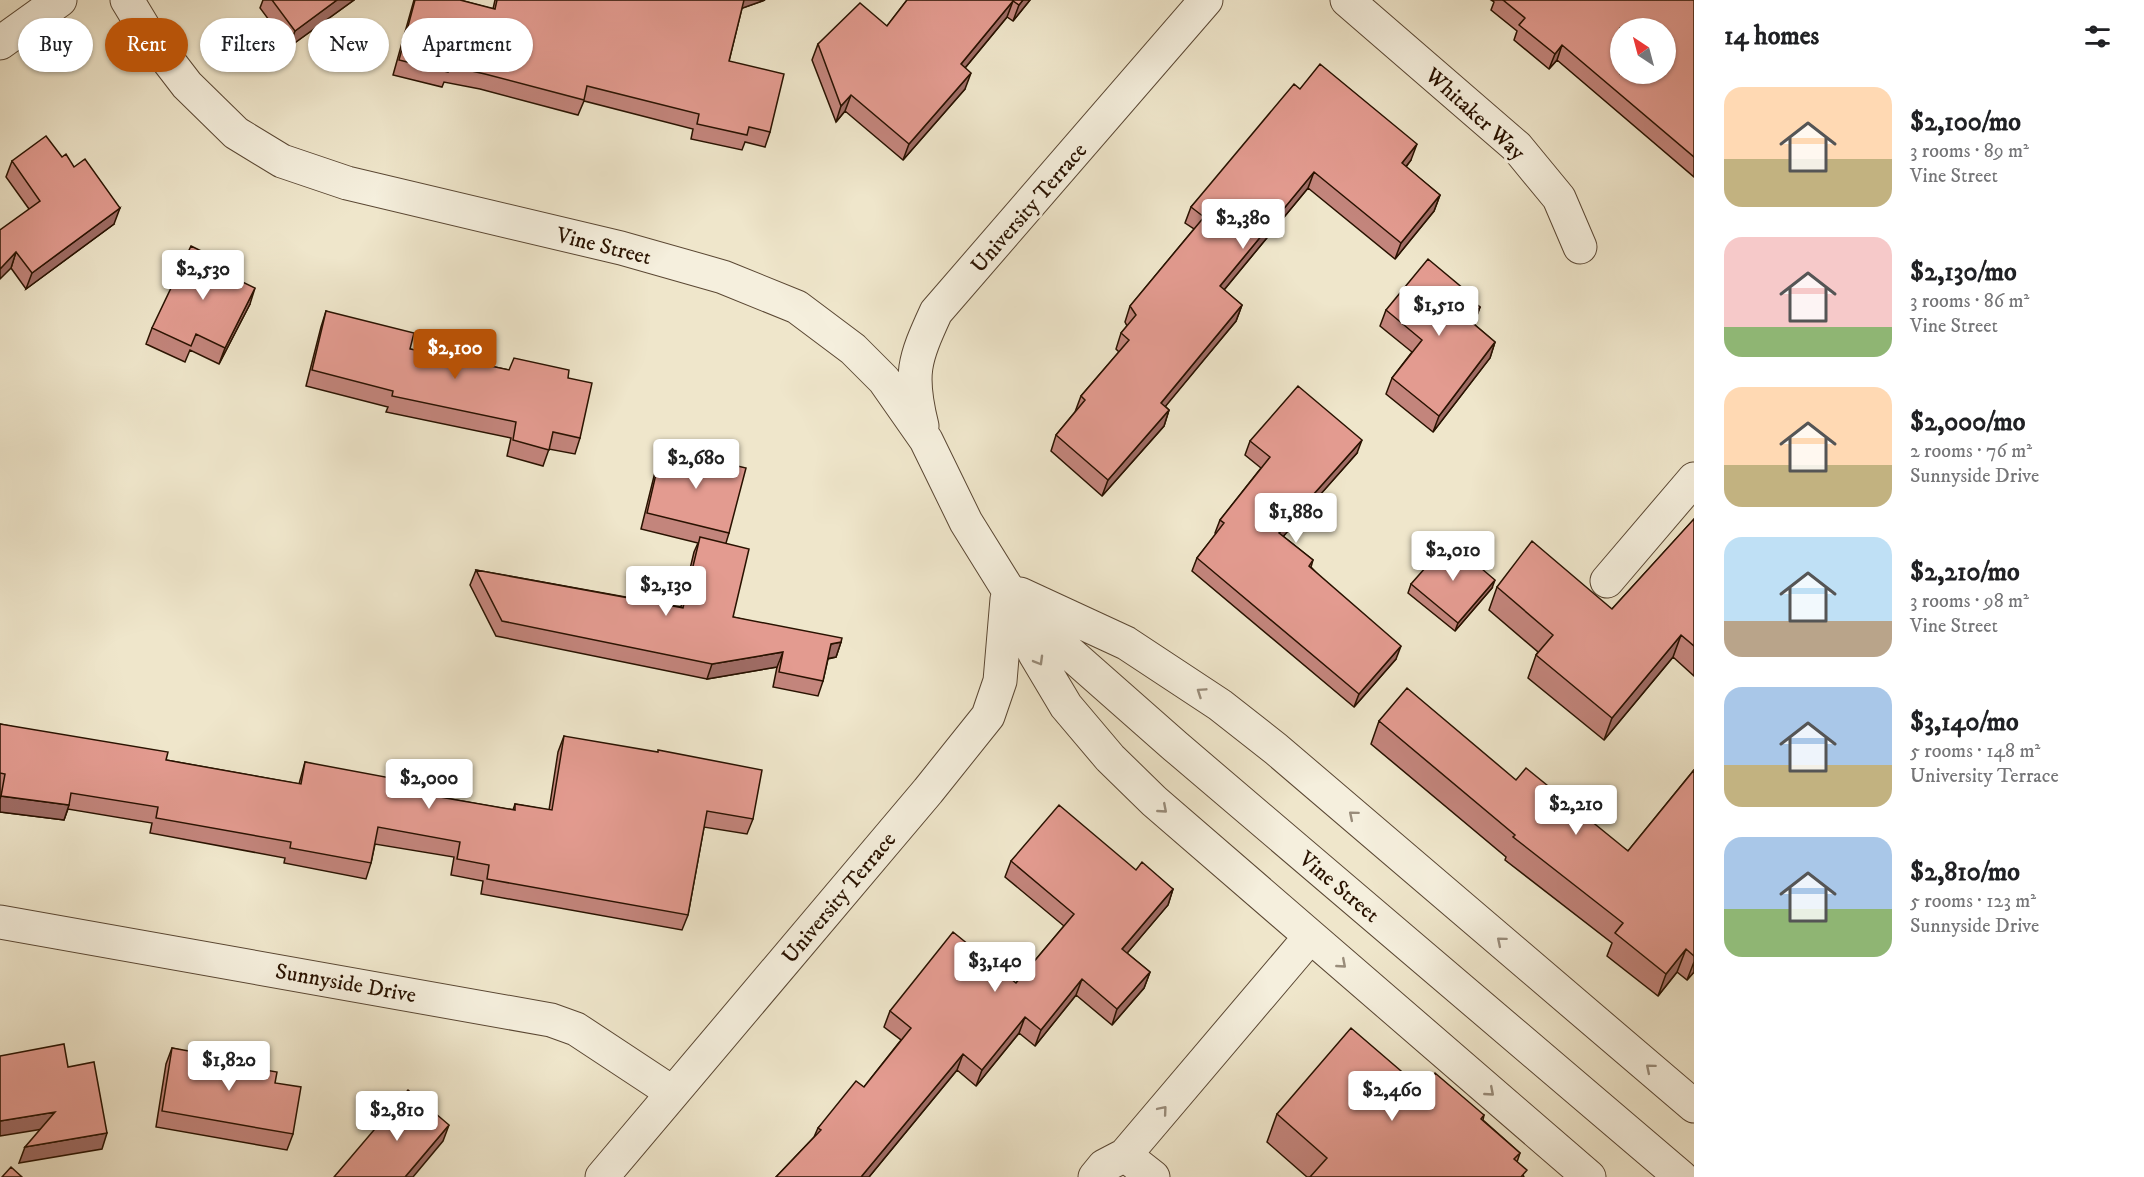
<!DOCTYPE html>
<html lang="en">
<head>
<meta charset="utf-8">
<style>
	body { margin:0; font-family:"IM FELL DW Pica",serif; background:#f2f2f2; color:#202124; height:100vh; display:flex; flex-direction:column; font-size:22px; white-space:nowrap }
	* { box-sizing:border-box; margin:0 }
	p { font-size:20px; color:#757577 }
	.icon { flex:none; width:33px; height:33px; fill:none; stroke:currentColor; stroke-width:2; stroke-linecap:round; stroke-linejoin:round }
	.map { position:relative; flex:1; overflow:hidden }
	.side { display:flex; flex-direction:column; background:#fff; width:450px }
	.side>* { flex:none }
	.banner { position:absolute; left:18px; top:18px; width:570px; height:54px; display:flex; gap:12px }
	.needle { width:39px; rotate:324deg }
	.controls { position:absolute; left:1610px; top:18px; display:grid; gap:12px }
	.controls a { display:grid; place-items:center; width:66px; height:66px; border-radius:50%; background:#fff; box-shadow:0 2px 4px #0004; font-size:30px }
	.price { position:absolute; translate:-50% -51px; padding:0 14px; border-radius:6px; background:#fff; color:#222; font-size:20px; line-height:39px; filter:drop-shadow(0 2px 3px #0008) }
	.price::after { content:''; position:absolute; left:50%; top:36px; width:18px; height:14px; margin-left:-9px; background:inherit; clip-path:polygon(0 0,100% 0,50% 100%) }
	.price.selected { background:#b45309; color:#fff }
	ul { padding:0; list-style:none }
	li { display:flex; align-items:center; gap:18px; height:150px; padding:0 30px }
	li span { display:grid; place-items:center; flex:none; width:168px; height:120px; border-radius:18px; color:#555 }
	li>.icon { margin-inline-start:auto }
	span .icon { width:72px; height:72px; fill:#fffc; stroke-width:1 }
	li b { font-size:26px }
	h2 { display:flex; justify-content:space-between; align-items:center; height:72px; padding:0 30px; font-size:26px }
	.pill { padding:0 21px; border-radius:27px; background:#fff; box-shadow:0 2px 4px #0004; font-size:21px; line-height:54px }
	.pill.selected { background:#b45309; color:#fff }
	main { display:flex; flex:1; min-height:0 }
	.map>svg:first-child { display:block }
</style>
</head>
<body>
<main>
<div class="map">
<svg width="1694" height="1177" viewBox="0 0 1694 1177">
	<rect width="100%" height="100%" fill="#efe6cb"/>
	<filter id="stains"><feTurbulence type="fractalNoise" baseFrequency=".00333" numOctaves="4"/><feColorMatrix values="0 0 0 0 .2 0 0 0 0 .09 0 0 0 0 .02 0 0 0 .5 -.17"/></filter>
	<radialGradient id="worn" r=".72"><stop offset=".6" stop-color="#630" stop-opacity="0"/><stop offset="1" stop-color="#630" stop-opacity=".3"/></radialGradient>
	<g fill="none" stroke-linecap="round" stroke-linejoin="round">
		<g stroke="#5a4733" stroke-width="35">
			<path id="minor" d="M127,0L147,33L187,85L236,133L282,161L347,183L621,248L723,277L797,307L853,349L884,380L926,440L966,522L1007,588L1035,654L1066,706L1110,758L1154,801L1589,1177
				M1347,0L1517,147L1559,198L1580,247
				M0,43L60,0
				M922,426C909,374 914,360 936,312L1206,0
				M1607,581L1694,479
				M1020,594L1126,643L1220,705L1276,749L1694,1106
				M1022,605L1048,634L1175,746L1681,1177
				M0,922L551,1020L576,1029L673,1093
				M1125,1155L1153,1177
				M602,1177L928,791L988,716L1000,681L1007,599
				M1095,1177L1104,1166L1125,1155L1310,937"/>
		</g>
		<use href="#minor" stroke="#f5efdd" stroke-width="33"/>
	</g>
	<path fill="#c3857c" stroke="#291200" stroke-width="1.5" d="M263,0H354L289,47L260,8Z
		M414,0H460L493,9L495,0H765L742,8L729,61L770,132L765,147L745,142L742,150L691,139L693,129L584,101L578,115L480,89L444,82L442,87L393,75Z
		M907,0H1030L1013,21L1007,17L965,68V89L903,160L845,111L836,122L812,60L818,44L887,26Z
		M1491,0H1694V177L1557,60L1549,69L1514,40L1517,31L1491,10L1494,2Z
		M1300,89L1411,160L1406,167L1440,195L1434,211L1395,259L1308,188L1224,290L1242,305L1236,321L1165,406L1169,410L1164,426L1102,496L1051,451L1056,435L1075,412L1081,396L1119,352L1116,349L1121,333L1127,326L1125,322L1130,306L1194,229L1185,223L1191,207Z
		M12,161L114,224L26,289L11,268L29,209L6,177Z
		M229,275L250,304L219,364L190,350L185,362L146,344L152,328Z
		M1477,300L1476,304L1480,307L1474,324L1495,342L1490,358L1433,432L1386,394L1392,378L1412,352L1380,326L1386,310Z
		M326,311L410,349L509,370L568,378L580,438L575,454L549,449L543,466L507,456L511,438L386,412L388,407L306,386L321,327Z
		M1250,441L1357,453L1283,536L1313,560L1311,567L1396,659L1354,707L1192,571L1197,558L1216,534L1215,533L1220,520L1261,468L1245,455Z
		M662,448L729,533L726,543L733,617L841,642L836,657L828,659L823,681L818,696L773,687L777,667L707,679L496,636L470,585L476,570L681,607L694,552L698,543L641,529L657,464Z
		M1694,519V676L1673,657L1604,740L1528,678L1536,655L1538,652L1489,610L1497,587L1612,609Z
		M1411,584L1492,588L1455,631L1408,593Z
		M1379,721L1516,780L1628,851L1694,770V972L1687,980L1677,972L1658,996L1607,956L1612,943L1505,860L1506,857L1371,744Z
		M0,724L166,760L299,784L305,762L422,794L513,810L515,804L549,810L558,752L564,736L753,819L747,834L704,827L688,915L682,930L481,894L483,881L451,875L454,857L375,844L371,863L366,879L284,863L285,858L150,833L152,823L68,809L64,820L0,812Z
		M1011,861L1136,870L1173,889L1168,905L1127,953L1150,972L1144,988L1112,1025L1076,995L1035,1046L1019,1033L976,1086L957,1070L869,1177H776L814,1137L818,1128L864,1087L901,1040L884,1027L890,1011L1016,983L1064,926L1005,877Z
		M172,1048L249,1067L275,1083L293,1134L287,1150L156,1127L166,1064Z
		M1422,1089L1484,1115L1483,1120L1520,1153L1517,1162L1524,1177H1307L1267,1142L1277,1114Z"/>
	<path fill="#9f6c65" stroke="#291200" stroke-width="1.5" d="M337,0H354L289,47L295,31Z
		M743,0H765L740,9Z
		M1023,0H1030L1013,21L1019,5Z
		M1013,1L1007,17L955,80L961,64Z
		M1562,45L1557,60L1549,69L1555,54Z
		M971,73L965,89L903,160L909,144Z
		M851,95L845,111L836,122L841,106Z
		M1417,144L1411,160L1396,179L1402,163Z
		M1314,172L1308,188L1214,302L1220,286Z
		M1440,195L1434,211L1395,259L1401,243Z
		M120,208L114,224L26,289L32,273Z
		M16,252L11,268L0,279V269Z
		M255,288L250,304L219,364L225,348Z
		M1242,305L1236,321L1155,419L1161,403Z
		M1480,307L1474,323L1463,336L1469,320Z
		M1495,342L1490,358L1433,432L1439,416Z
		M1169,410L1164,426L1102,496L1108,480Z
		M1362,440L1357,453L1274,547L1279,533Z
		M1495,580L1492,588L1455,631L1458,623Z
		M1681,635L1673,657L1604,740L1612,718Z
		M841,642L836,657L825,659L831,644Z
		M1401,646L1396,659L1354,707L1359,694Z
		M783,652L777,667L707,679L712,664Z
		M1,796L69,805L64,820L0,812V799Z
		M1173,889L1168,905L1117,965L1122,949Z
		M1686,949L1677,972L1658,996L1666,974Z
		M1694,962V972L1687,980Z
		M1150,972L1144,988L1112,1025L1117,1009Z
		M1082,979L1076,995L1035,1046L1041,1030Z
		M1025,1017L1019,1033L976,1086L982,1070Z
		M963,1054L957,1070L869,1177H861Z
		M55,1112L49,1128L0,1136V1121Z
		M449,1125L443,1141L413,1177H405Z
		M107,1133L102,1149L19,1163L25,1147Z"/>
	<path fill="#e39b90" stroke="#291200" stroke-width="1.5" fill-rule="evenodd" d="M272,0H337L295,31Z
		M415,0H460L495,9L497,0H744L729,61L784,74L770,132L749,127L747,135L697,124L699,114L587,86L584,100L485,74L449,66L448,72L399,60Z
		M907,0H1023L1019,5L1013,1L961,64L971,73L909,144L851,95L841,106L818,44L860,3L887,26Z
		M1503,0H1694V157L1562,45L1555,54L1519,25L1525,18ZM1620,28H1665V74H1620Z
		M1320,64L1417,144L1402,163L1440,195L1401,243L1314,172L1220,286L1242,305L1161,403L1169,410L1108,480L1056,435L1085,400L1081,396L1129,340L1121,333L1136,315L1130,306L1204,217L1191,207L1294,84L1300,89Z
		M46,136L62,157L66,154L74,167L85,159L120,208L32,273L16,252L0,269V230L40,201L12,161Z
		M191,246L232,266L228,275L255,288L225,348L196,334L191,346L152,328Z
		M1428,259L1477,300L1475,303L1480,307L1469,320L1495,342L1439,416L1392,378L1422,340L1386,310Z
		M326,311L414,333L410,349L509,370L514,358L569,370L568,378L592,383L580,438L553,432L549,450L513,440L516,422L392,396L393,391L312,370Z
		M1298,386L1362,440L1279,533L1313,560L1309,566L1401,646L1359,694L1197,558L1224,523L1220,520L1270,457L1250,441Z
		M662,448L746,468L729,533L647,513Z
		M1694,519V646L1681,635L1612,718L1536,655L1553,635L1497,587L1532,541L1612,609Z
		M700,537L749,549L733,617L842,638L841,642L831,644L823,681L779,672L783,652L712,664L502,621L476,570L683,608Z
		M1449,541L1495,580L1458,623L1411,584Z
		M1407,688L1516,780L1526,768L1628,851L1694,770V956L1686,949L1666,974L1615,933L1623,923L1513,837L1515,835L1379,721Z
		M0,724L168,752L166,760L301,784L305,762L423,784L422,794L515,810V804L552,810L564,736L658,752V750L762,770L753,819L707,811L688,915L487,879L489,865L457,859L460,842L378,827L371,863L290,848L291,842L156,818L158,807L71,793L69,805L1,796L5,774L0,773Z
		M1059,805L1136,870L1142,862L1173,889L1122,949L1150,972L1117,1009L1082,979L1041,1030L1025,1017L982,1070L963,1054L861,1177H776L821,1130L818,1128L856,1081L864,1087L911,1028L890,1011L953,932L1016,983L1074,914L1011,861Z
		M1351,1028L1422,1089L1435,1073L1484,1115L1481,1119L1520,1153L1514,1159L1527,1170L1521,1177H1310L1327,1158L1277,1114Z
		M64,1044L68,1067L94,1062L107,1133L25,1147L55,1112L0,1121V1056Z
		M172,1048L251,1062L249,1067L277,1072L275,1083L301,1087L293,1134L162,1111Z
		M408,1090L449,1125L405,1177H334Z
		M11,1167L22,1177H2Z"/>
	<defs><path id="oneway-chevron" d="M-2-3.5L2.5 0L-2 3.5" fill="none" stroke-width="1.6" stroke-linecap="round" stroke-linejoin="round" transform="scale(1.5)"/></defs>
	<g stroke="#998c7a">
		<use href="#oneway-chevron" transform="translate(1039 661) rotate(60)"/>
		<use href="#oneway-chevron" transform="translate(1201 692) rotate(-146)"/>
		<use href="#oneway-chevron" transform="translate(1163 809) rotate(41)"/>
		<use href="#oneway-chevron" transform="translate(1353 815) rotate(-140)"/>
		<use href="#oneway-chevron" transform="translate(1501 941) rotate(-140)"/>
		<use href="#oneway-chevron" transform="translate(1342 964) rotate(41)"/>
		<use href="#oneway-chevron" transform="translate(1650 1068) rotate(-140)"/>
		<use href="#oneway-chevron" transform="translate(1490 1092) rotate(41)"/>
		<use href="#oneway-chevron" transform="translate(1163 1110) rotate(-50)"/>
	</g>
	<g text-anchor="middle" stroke-width="6" stroke-linejoin="round" paint-order="stroke">
		<g font-size="22" fill="#291200" stroke="#f5efdd">
			<text transform="translate(1476 113) rotate(42)" y="8">Whitaker Way</text>
			<text transform="translate(1028 207) rotate(-49)" y="8">University Terrace</text>
			<text transform="translate(604 245) rotate(14)" y="8">Vine Street</text>
			<text transform="translate(1340 886) rotate(40)" y="8">Vine Street</text>
			<text transform="translate(838 897) rotate(-50)" y="8">University Terrace</text>
			<text transform="translate(346 982) rotate(10)" y="8">Sunnyside Drive</text>
		</g>
	</g>
	<rect width="100%" height="100%" filter="url(#stains)"/>
	<rect width="100%" height="100%" fill="url(#worn)"/>
</svg>
<div class="controls">
<a><svg class="needle" viewBox="-14 -14 28 28"><path d="M0-13l5 13h-10z" fill="#e53935"/><path d="M0 13l5-13h-10z" fill="#757577"/></svg></a>
</div>
<b class="price" style="left:1243px;top:250px">$2,380</b>
<b class="price" style="left:203px;top:301px">$2,530</b>
<b class="price" style="left:1439px;top:337px">$1,510</b>
<b class="price selected" style="left:455px;top:380px">$2,100</b>
<b class="price" style="left:696px;top:490px">$2,680</b>
<b class="price" style="left:1296px;top:544px">$1,880</b>
<b class="price" style="left:1453px;top:582px">$2,010</b>
<b class="price" style="left:666px;top:617px">$2,130</b>
<b class="price" style="left:429px;top:810px">$2,000</b>
<b class="price" style="left:1576px;top:836px">$2,210</b>
<b class="price" style="left:995px;top:993px">$3,140</b>
<b class="price" style="left:229px;top:1092px">$1,820</b>
<b class="price" style="left:1392px;top:1122px">$2,460</b>
<b class="price" style="left:397px;top:1142px">$2,810</b>
<div class="banner">
<a class="pill">Buy</a>
<a class="pill selected">Rent</a>
<a class="pill">Filters</a>
<a class="pill">New</a>
<a class="pill">Apartment</a>
</div>
</div>
<section class="side">
<h2>14 homes<svg class="icon" aria-label="filters" viewBox="0 0 24 24"><path d="M4 7h16M4 17h16"/><circle cx="9" cy="7" r="2"/><circle cx="15" cy="17" r="2"/></svg></h2>
<ul>
<li><span style="background:linear-gradient(#ffd9b3 60%,#c2b280 0)"><svg class="icon" aria-label="home" viewBox="0 0 24 24"><path d="M3 11l9-7 9 7M6 9v11h12V9"/></svg></span><div><b>$2,100/mo</b><p>3 rooms · 89 m²</p><p>Vine Street</p></div></li>
<li><span style="background:linear-gradient(#f6c9c9 75%,#8fb573 0)"><svg class="icon" aria-label="home" viewBox="0 0 24 24"><path d="M3 11l9-7 9 7M6 9v11h12V9"/></svg></span><div><b>$2,130/mo</b><p>3 rooms · 86 m²</p><p>Vine Street</p></div></li>
<li><span style="background:linear-gradient(#ffd9b3 65%,#c2b280 0)"><svg class="icon" aria-label="home" viewBox="0 0 24 24"><path d="M3 11l9-7 9 7M6 9v11h12V9"/></svg></span><div><b>$2,000/mo</b><p>2 rooms · 76 m²</p><p>Sunnyside Drive</p></div></li>
<li><span style="background:linear-gradient(#bfe0f5 70%,#b9a48a 0)"><svg class="icon" aria-label="home" viewBox="0 0 24 24"><path d="M3 11l9-7 9 7M6 9v11h12V9"/></svg></span><div><b>$2,210/mo</b><p>3 rooms · 98 m²</p><p>Vine Street</p></div></li>
<li><span style="background:linear-gradient(#a9c7e8 65%,#c2b280 0)"><svg class="icon" aria-label="home" viewBox="0 0 24 24"><path d="M3 11l9-7 9 7M6 9v11h12V9"/></svg></span><div><b>$3,140/mo</b><p>5 rooms · 148 m²</p><p>University Terrace</p></div></li>
<li><span style="background:linear-gradient(#a9c7e8 60%,#8fb573 0)"><svg class="icon" aria-label="home" viewBox="0 0 24 24"><path d="M3 11l9-7 9 7M6 9v11h12V9"/></svg></span><div><b>$2,810/mo</b><p>5 rooms · 123 m²</p><p>Sunnyside Drive</p></div></li>
</ul>
</section>
</main>
</body>
</html>
